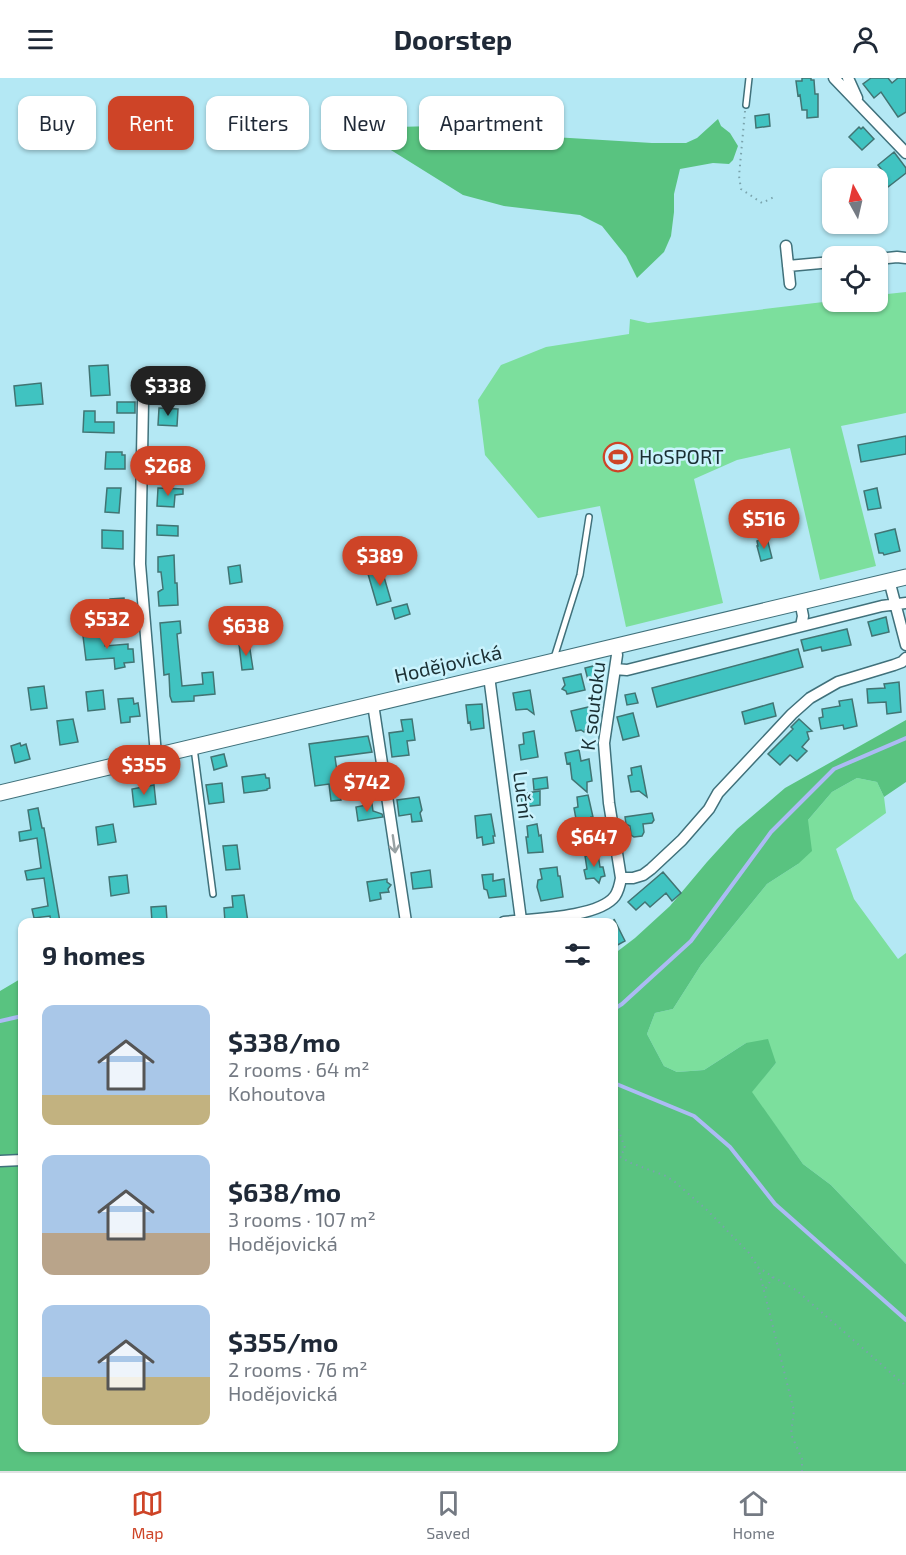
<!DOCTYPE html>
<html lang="en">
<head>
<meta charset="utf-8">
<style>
	body { margin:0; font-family:"Exo 2",sans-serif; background:#f2f2f3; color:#1f2937; height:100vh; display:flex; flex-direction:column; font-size:22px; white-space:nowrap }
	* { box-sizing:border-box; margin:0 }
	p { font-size:20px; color:#747a83 }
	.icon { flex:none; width:33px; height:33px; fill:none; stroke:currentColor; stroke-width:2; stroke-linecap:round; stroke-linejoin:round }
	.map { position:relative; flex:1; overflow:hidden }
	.details { position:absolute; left:18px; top:840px; width:600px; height:534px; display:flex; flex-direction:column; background:#fff; border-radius:12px; box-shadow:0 2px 4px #0004 }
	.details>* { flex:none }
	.top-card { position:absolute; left:18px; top:18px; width:600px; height:54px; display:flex; gap:12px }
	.needle { width:39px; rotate:352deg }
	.buttons { position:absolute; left:822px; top:90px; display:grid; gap:12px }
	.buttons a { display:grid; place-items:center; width:66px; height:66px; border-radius:12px; background:#fff; box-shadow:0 2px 4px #0004; font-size:30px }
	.price { position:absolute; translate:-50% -51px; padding:0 14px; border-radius:21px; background:#ce4427; color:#fff; font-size:20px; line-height:39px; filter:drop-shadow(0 2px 3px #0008) }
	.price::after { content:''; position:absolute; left:50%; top:36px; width:18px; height:14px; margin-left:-9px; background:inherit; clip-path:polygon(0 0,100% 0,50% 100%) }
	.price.on { background:#222; color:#fff }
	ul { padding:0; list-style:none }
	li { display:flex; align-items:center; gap:18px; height:150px; padding:0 24px }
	li span { display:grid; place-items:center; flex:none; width:168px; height:120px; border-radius:12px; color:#555 }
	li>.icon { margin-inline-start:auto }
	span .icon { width:72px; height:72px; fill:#fffc; stroke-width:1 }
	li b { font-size:26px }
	h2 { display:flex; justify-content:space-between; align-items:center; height:72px; padding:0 24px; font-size:26px }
	.chip { padding:0 21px; border-radius:12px; background:#fff; box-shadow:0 2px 4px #0004; font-size:21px; line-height:54px }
	.chip.on { background:#ce4427; color:#fff }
	header { display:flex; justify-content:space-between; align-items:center; height:78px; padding:0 24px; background:#fff; font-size:27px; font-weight:700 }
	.dock { display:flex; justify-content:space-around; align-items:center; height:84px; border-top:2px solid #e0e1e3; background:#fff; font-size:16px; color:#747a83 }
	.dock a { display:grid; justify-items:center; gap:3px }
	.dock .on { color:#ce4427 }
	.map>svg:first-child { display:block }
</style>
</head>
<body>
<header><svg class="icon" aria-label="menu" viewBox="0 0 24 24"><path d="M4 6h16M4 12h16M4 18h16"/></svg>Doorstep<svg class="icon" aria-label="person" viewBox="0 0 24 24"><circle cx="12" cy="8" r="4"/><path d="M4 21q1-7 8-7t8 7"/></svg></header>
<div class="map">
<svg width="906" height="1393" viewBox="0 0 906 1393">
	<rect width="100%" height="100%" fill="#b4e8f4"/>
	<path fill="#7cdf9d" d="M906,214V335L841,348L876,488L820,502L790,370L737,382L694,401L723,525L626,549L600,428L538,440L485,377L478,322L501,287L546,269L629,256L630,241L648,245L832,223L878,224V217Z
		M857,700L877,704L884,719L886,735L836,771L854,821L898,881L906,875V1186L831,1107L803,1086L751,1014L776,985L746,965L704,992L677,994L664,988L647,956L655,935L673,931L701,887L767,806L798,786L808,742L832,714Z"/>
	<path fill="#59c380" d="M718,41L721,48L730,55L738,68L733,82L729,86L713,85L680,91L674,116V134L671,158L664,174L637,200L626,178L602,148L580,137L504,128L463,117L378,64L361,58L320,51L435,48L502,56L652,65H686L697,60Z
		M906,642V704L884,719L877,704L857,700L832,714L808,742L812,773L798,786L767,806L701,887L673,931L655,935L647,956L664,988L677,994L704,992L746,965L768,961L776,985L752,1014L803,1086L831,1107L906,1186V1393H0V913L22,900V1370H614V876L635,860L670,828L707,784L737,751L785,710Z"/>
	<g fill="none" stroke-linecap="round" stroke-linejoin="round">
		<path stroke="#acbbf4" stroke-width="4" d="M614,931L622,926L691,863L771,754L834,691L906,660
			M0,943L22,938
			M614,1005L694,1038L730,1069L775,1126L906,1242"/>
	</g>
	<path fill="#40c3c1" stroke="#417473" stroke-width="1.5" d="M802,0H811V2H814L815,16H818V39L807,40V32H802L800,17L798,18L796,3H802Z
		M871,0H888L892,5L898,0H906V34L898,39L881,14L874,20L863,6Z
		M769,36L770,48L756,50L755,38Z
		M859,49L861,51L863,49L874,61L862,72L849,59Z
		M894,74L906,90V95L888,109L878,95L882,92L878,87Z
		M108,287L110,317L91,318L89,288Z
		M41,305L43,326L16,328L14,308Z
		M117,324H135V335H117Z
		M159,330L178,331L177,348L158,347Z
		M84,333H95V344H114V355L83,354Z
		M906,358V376L861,384L858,367Z
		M106,374H122V377H125V391H105Z
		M159,375H176L175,392H159Z
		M107,410H121L119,435L105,434Z
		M158,410L183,411V416L175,417L174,429L157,428Z
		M877,410L881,430L868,432L864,413Z
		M157,447L178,448V458L157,457Z
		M895,451L900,473L884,477L883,475H879L875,456Z
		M102,452L123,453V471L102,470Z
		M767,460L772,480L761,483L757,468H758L757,463Z
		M174,477L175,505H177L178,527L159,528L158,514L163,511L161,494H158V479Z
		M240,487L242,504L230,506L228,489Z
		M382,492L391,523L377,527L368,496Z
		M124,520L126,541L110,543V521Z
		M407,526L410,536L395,541L392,530Z
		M886,539L889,554L872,558L868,544Z
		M180,543L181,555L177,556L182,608L203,606L202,595L213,594L215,616L194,618V623L175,624H172L170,618L169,596L164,597L160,545Z
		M93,550H102L105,568L128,566V571H133L134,584L124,585L125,589L115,591L114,580L86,582L83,558L94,557Z
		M847,551L851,567L822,573L821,569L804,573L801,562Z
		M249,565L253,591L242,592L239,566Z
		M798,571L803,589L657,629L652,610Z
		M597,587L599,599L588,602L585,590Z
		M581,596L585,612L567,616L566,613L562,611L565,607L563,600Z
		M899,604L901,634L887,636L886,624L868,625L867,611L885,610L884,606Z
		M44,608L47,630L31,632L28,610Z
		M103,612L105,631L88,633L86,614Z
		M530,612L534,636L527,631L516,632L513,615Z
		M635,615L638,625L627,627L625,617Z
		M133,620L134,626L138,625L140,638L130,639V644L121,645L118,621Z
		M852,621L857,648L844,651L843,647L821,651L819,640L823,639L822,631L840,628L839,623Z
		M773,625L776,638L745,646L742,634Z
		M482,626L484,650L471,652L470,644L468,645L466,627Z
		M597,627L599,637L589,639L591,650L586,651L584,654L581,652L576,653L571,633Z
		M633,635L639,658L623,662L617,639Z
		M73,641L78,664L60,667L57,643Z
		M412,641L415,662L407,663L409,677L392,679L389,655L403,653L401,642Z
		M799,641L812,653L807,654L809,661L802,669L807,673L797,683L790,677L780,687L768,676L793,651L791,649Z
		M534,653L538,679L521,682L519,667L524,666L523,655Z
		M368,658L372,674L335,679L341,722L331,723L329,706L315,708L309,666Z
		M20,665L21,668L26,666L30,681L15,685L11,668Z
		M579,672L581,683L589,681L592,703L587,704V714L572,701L570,685L567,686L565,675Z
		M224,676L227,688L214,692L211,679Z
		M641,688L647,719L639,713L631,714L628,698L632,697L631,690Z
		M265,696L266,700H269L270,710L267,711V712L244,715L242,699Z
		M547,699L548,710L534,712L533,701Z
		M222,705L224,724L209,726L206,707Z
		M154,707L156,726L134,729L132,711Z
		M540,713V727L522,729L521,716Z
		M588,717L593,739H591L592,746L581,748L580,741H576L574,730L578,729L577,719Z
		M419,719L422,732L420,735L422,743L412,744L411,736L399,738L397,722Z
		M372,726L373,733L382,736L383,739L358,743L356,729Z
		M38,730L42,750H44L60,844H51L50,838L34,840L32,831L48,828L44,800L27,802L25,793L41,790L37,760L20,763L19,754L31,752L28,732Z
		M652,735L654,742L652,745L643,746L644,754L642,758L634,759L631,757L630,748L626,746L625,739Z
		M491,736L495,758H493L494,765L483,767L482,759L477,760L475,738Z
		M113,746L116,764L98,767L96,749Z
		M537,746L539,758L541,757L543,774L528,775L526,759H528L527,748Z
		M237,767L240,791L226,792L223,768Z
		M598,776L600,789H603L605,798L601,799L599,805L594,800L586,801L584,792L587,791L585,778Z
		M557,789L558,798H560L563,819L541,823L537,809L538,802L542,801L540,791Z
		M430,792L432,809L413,811L411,795Z
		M663,794L681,815L672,823L666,815L650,829L645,824L636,832L628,824Z
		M493,796V803L504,801L506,818L489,820L487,812L484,811L482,797Z
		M127,797L129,815L111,818L109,799Z
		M387,801V804L391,807L388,811L389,814L380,815L381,821L370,823L367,804Z
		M244,817L248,844H225L224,830L233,829L232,818Z
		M166,828L167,842H164V844H152L151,829Z
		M614,841L625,863L614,869Z"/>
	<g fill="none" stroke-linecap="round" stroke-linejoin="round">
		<g stroke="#40717b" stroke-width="8">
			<path id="lane" d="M746,27L749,0
				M554,580L580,497L589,439
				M194,670L213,816"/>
		</g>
		<g stroke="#40717b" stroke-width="13">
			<path id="street" d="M834,0L906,75
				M848,0L857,20
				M786,168L790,206
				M878,181L897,179L906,180
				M788,188L832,184
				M143,324L140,486L156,677
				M889,502L906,567
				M800,523L803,538L801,548
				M615,591L627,592L882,528L906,525
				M489,598L521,842
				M373,626L406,844
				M621,800H633L643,797L651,791L682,762L709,731L718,715L792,636L810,620L838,604L894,587L902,584L906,580
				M504,844C530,841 599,840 615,818C619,812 620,806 621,800L609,725L604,665L617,577L615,568
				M0,1083L22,1082"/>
		</g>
		<g stroke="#40717b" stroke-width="17">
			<path id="secondary" d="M0,715L906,499"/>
		</g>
		<path stroke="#7aa3ac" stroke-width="2" stroke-dasharray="1.5 4.5" stroke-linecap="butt" d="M745,33L739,98L741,111L762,125L774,119
			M614,1040L625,1070L620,1079
			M614,1079H620L631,1085L666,1098L675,1104L707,1132L749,1175L758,1189L794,1333L791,1356L802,1381V1393
			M758,1189L773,1199L764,1213
			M773,1199L796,1212L906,1308"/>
		<use href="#lane" stroke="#fff" stroke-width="5"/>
		<use href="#street" stroke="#fff" stroke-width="10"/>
		<use href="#secondary" stroke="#fff" stroke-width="15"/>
	</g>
	<defs><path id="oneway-shaft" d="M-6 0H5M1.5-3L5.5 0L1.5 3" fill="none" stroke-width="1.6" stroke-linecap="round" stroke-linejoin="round" transform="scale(1.5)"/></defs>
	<use stroke="#98a1a3" href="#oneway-shaft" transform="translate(394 766) rotate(82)"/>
	<defs>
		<g id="stadium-ring" transform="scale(1.5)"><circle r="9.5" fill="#caf3fd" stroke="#ce4427" stroke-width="1.5"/><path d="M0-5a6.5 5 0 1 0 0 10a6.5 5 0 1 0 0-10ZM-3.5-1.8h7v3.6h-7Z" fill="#ce4427"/></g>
	</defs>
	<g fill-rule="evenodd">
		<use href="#stadium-ring" x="618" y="379"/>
	</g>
	<g text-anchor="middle" stroke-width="5" stroke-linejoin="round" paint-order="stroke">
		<g font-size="20" fill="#1a2f33" stroke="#caf3fd" text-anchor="start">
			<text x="639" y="386">HoSPORT</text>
		</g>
		<g font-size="20" fill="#1a2f33" stroke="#caf3fd">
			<text transform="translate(448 586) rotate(-13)" y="7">Hodějovická</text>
			<text transform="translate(593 628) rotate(-83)" y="7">K soutoku</text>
			<text transform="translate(523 717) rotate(83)" y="7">Luční</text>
		</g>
	</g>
</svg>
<div class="buttons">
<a><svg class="needle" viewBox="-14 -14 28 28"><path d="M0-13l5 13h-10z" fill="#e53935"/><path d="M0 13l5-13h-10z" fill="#747a83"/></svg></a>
<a><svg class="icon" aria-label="locate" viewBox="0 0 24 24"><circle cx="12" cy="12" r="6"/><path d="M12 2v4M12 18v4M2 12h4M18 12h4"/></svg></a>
</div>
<b class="price on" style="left:168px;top:339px">$338</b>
<b class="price" style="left:168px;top:419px">$268</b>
<b class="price" style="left:764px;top:472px">$516</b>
<b class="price" style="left:380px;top:509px">$389</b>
<b class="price" style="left:107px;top:572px">$532</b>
<b class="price" style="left:246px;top:579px">$638</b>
<b class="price" style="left:144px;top:718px">$355</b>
<b class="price" style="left:367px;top:735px">$742</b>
<b class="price" style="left:594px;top:790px">$647</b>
<div class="top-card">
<a class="chip">Buy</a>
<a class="chip on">Rent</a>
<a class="chip">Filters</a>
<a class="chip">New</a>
<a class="chip">Apartment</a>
</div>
<section class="details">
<h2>9 homes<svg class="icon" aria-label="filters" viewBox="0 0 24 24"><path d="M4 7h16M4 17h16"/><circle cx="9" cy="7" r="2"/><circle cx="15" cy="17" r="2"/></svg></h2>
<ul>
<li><span style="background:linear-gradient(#a9c7e8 75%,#c2b280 0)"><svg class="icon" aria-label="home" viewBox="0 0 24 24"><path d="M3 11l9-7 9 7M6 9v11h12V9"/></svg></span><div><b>$338/mo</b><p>2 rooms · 64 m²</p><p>Kohoutova</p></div></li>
<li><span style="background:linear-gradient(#a9c7e8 65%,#b9a48a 0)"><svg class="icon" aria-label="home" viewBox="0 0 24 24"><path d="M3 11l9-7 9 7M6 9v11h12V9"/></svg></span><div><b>$638/mo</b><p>3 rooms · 107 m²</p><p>Hodějovická</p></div></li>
<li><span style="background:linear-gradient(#a9c7e8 60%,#c2b280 0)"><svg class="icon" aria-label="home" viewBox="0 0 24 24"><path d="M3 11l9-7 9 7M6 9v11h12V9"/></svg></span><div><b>$355/mo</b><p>2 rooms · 76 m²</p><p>Hodějovická</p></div></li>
</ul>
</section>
</div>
<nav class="dock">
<a class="on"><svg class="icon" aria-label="map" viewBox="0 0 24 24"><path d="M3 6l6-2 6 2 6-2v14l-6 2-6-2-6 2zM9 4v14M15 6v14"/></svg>Map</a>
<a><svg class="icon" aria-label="saved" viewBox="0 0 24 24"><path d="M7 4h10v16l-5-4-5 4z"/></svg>Saved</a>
<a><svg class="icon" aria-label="home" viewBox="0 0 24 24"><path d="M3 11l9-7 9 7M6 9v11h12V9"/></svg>Home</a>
</nav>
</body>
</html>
